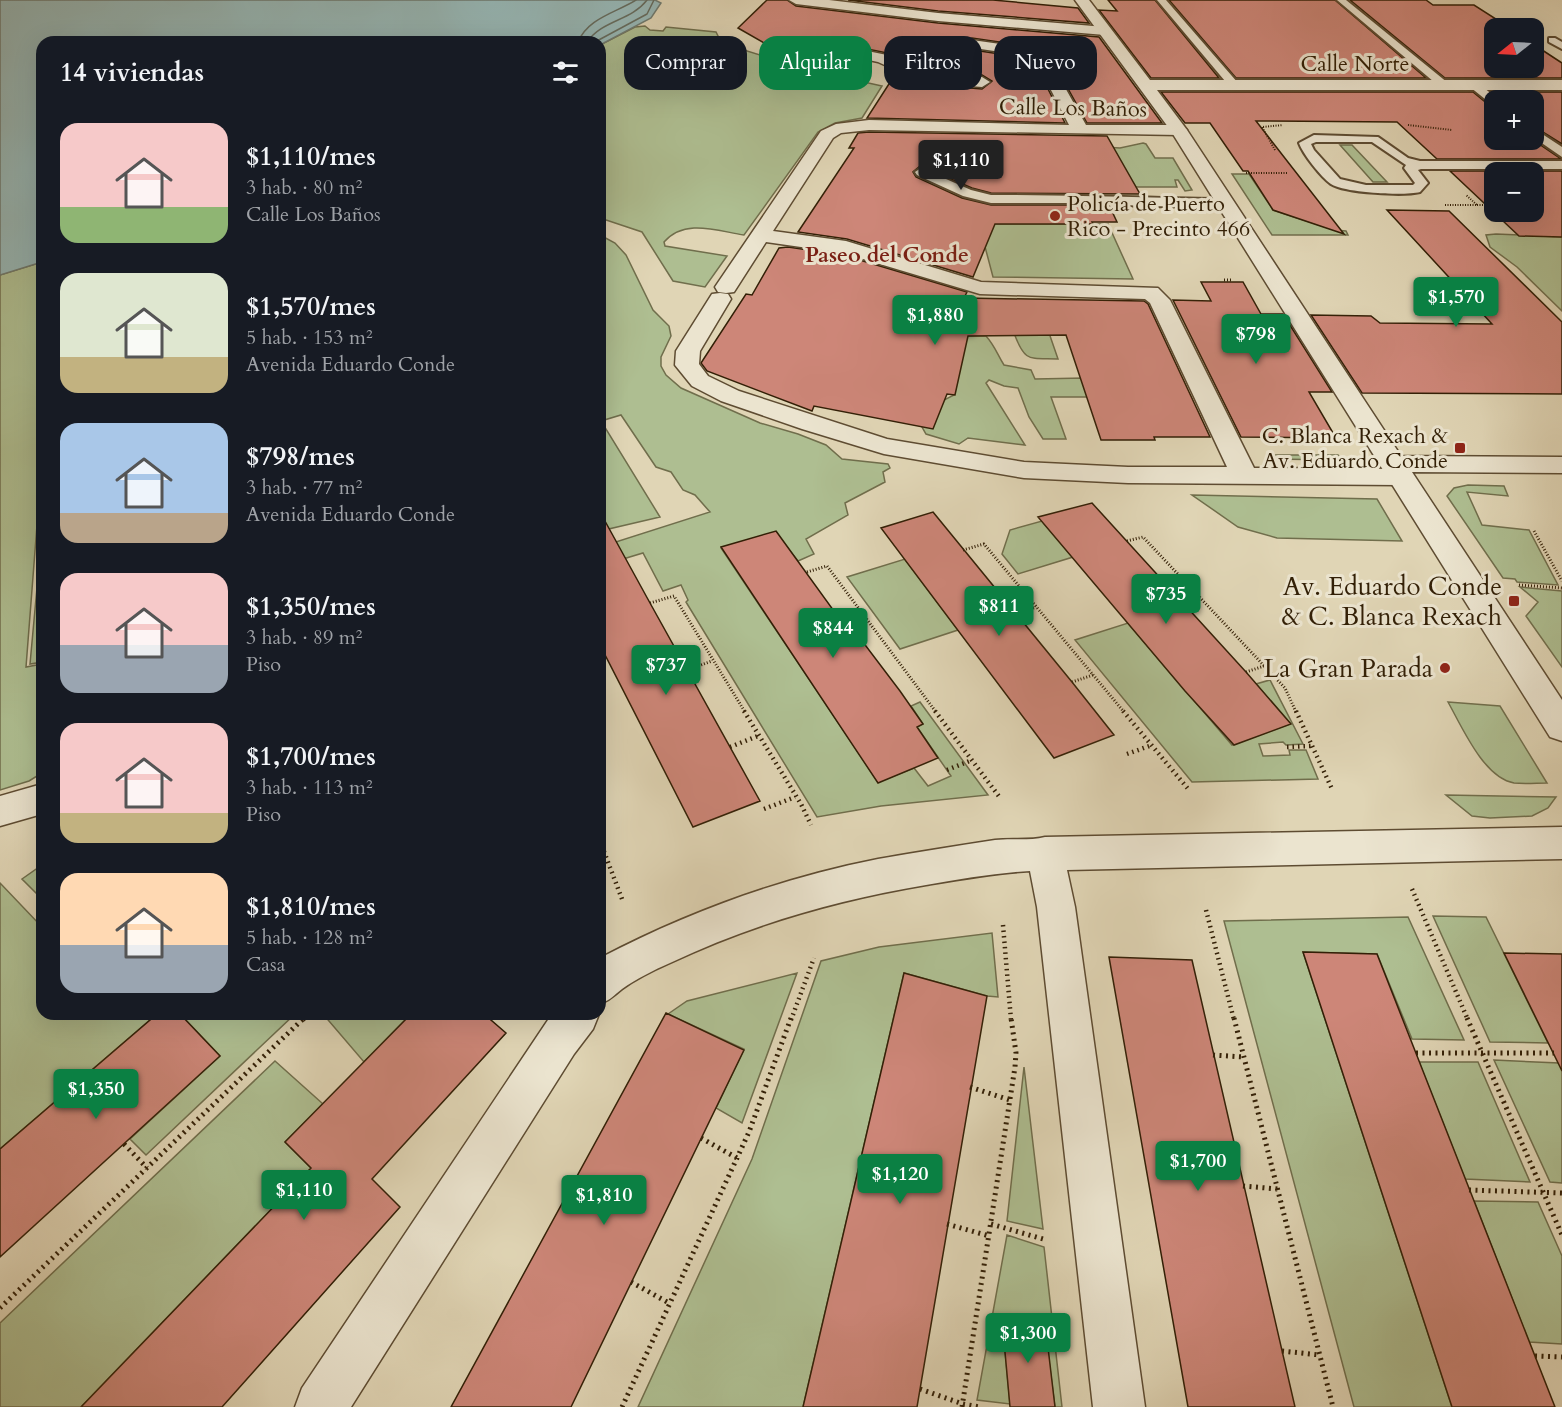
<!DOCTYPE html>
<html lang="es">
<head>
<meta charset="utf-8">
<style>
	body { margin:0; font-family:Cardo,serif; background:#242831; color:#f1f3f6; height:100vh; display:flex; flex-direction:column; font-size:22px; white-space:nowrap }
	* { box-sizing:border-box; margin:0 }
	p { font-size:20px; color:#9ea1a6 }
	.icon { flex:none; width:33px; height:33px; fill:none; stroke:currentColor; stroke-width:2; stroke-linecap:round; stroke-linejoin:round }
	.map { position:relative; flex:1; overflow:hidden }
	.side { position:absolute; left:36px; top:36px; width:570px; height:984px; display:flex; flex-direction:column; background:#171b24; border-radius:18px; box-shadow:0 6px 24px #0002 }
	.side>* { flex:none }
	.banner { position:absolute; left:624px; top:36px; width:570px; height:54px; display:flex; gap:12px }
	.needle { width:39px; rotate:252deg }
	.fabs { position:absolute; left:1484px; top:18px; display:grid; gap:12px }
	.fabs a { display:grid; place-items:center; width:60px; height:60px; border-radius:12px; background:#171b24; box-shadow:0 6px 24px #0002; font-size:30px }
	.price { position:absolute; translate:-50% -51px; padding:0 14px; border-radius:6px; background:#0b8043; color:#fff; font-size:20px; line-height:39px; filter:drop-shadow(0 2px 3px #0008) }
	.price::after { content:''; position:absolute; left:50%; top:36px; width:18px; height:14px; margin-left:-9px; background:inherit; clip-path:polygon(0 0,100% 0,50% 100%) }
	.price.active { background:#222; color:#fff }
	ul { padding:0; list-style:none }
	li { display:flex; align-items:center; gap:18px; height:150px; padding:0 24px }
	li span { display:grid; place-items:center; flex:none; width:168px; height:120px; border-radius:18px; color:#555 }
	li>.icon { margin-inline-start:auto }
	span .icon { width:72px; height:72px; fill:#fffc; stroke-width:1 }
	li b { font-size:26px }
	h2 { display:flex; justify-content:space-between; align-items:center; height:72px; padding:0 24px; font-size:26px }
	.tag { padding:0 21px; border-radius:18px; background:#171b24; box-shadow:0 6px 24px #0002; font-size:21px; line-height:54px }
	.tag.active { background:#0b8043; color:#fff }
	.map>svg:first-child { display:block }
</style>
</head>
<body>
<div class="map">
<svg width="1562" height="1407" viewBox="0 0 1562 1407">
	<rect width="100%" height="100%" fill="#e0d5b5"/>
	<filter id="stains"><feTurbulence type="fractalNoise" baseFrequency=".00333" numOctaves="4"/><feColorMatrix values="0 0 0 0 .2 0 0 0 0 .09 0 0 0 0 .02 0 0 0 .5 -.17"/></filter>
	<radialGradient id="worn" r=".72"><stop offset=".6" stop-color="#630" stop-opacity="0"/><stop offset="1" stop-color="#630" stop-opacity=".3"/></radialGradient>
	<path fill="#aebe91" stroke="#706e4c" stroke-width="1.5" d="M645,26L650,30L663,31L666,27L716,32L718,36L715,41L805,69L882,86L862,118L835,123L818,132L744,235C717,231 685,218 664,242L665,246L727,256L705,287L673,281L642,232L600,218V45L635,27Z
		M1143,143L1146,144L1155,158H1173L1192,190L1185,191L1178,180H1175L1177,187H1136L1105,147L1120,148Z
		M1340,145H1352L1387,182H1373Z
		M1232,174H1249L1273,210L1334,230L1346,231L1348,235H1272Z
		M979,224H1108L1133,279L993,277Z
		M1496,234L1562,237V311L1517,267L1490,247L1486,235Z
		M600,235L615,243L626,255L653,310L669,326L671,336L661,357V366L666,375L681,388L760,423L798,434L826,445L842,459L888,464L890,468L883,472L885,482L845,503L848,515L806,539L814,554L798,561L775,532L721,548L878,782L914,768L928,786L951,776L917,727L923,724L911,706L920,702L988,795L881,806L817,817L686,602L688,600L681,585L663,591L643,553L600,566V547L710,512L695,495L683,490L671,472L656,467L621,415L601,421L660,517L600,531Z
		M42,262V518L37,525L26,667L42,664V773L29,781L0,790V275Z
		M1048,330L1058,359C1029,358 1025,363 1014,333Z
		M871,336H986C995,346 997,354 1004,365L1031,370L1035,379L1084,378L1091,397H1051L1066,439H1043L1029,417L1018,388L1004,386L989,380L986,383L1025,445L968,438L959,444L926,434L922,427L944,400L954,395L958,379Z
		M1268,455H1338L1342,460L1270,459Z
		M1468,485L1504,486L1508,496L1467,492L1482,525L1529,530L1558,585L1517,582L1515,579L1503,578L1447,496L1454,488Z
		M1192,495L1377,499L1402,541L1277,538L1238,527Z
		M1042,521L1073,557L1018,574L1002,554L1010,530Z
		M42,533V662L30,664Z
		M905,559L958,630L900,649L847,577Z
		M1520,587L1562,591V667L1526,616L1538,602Z
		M1128,623L1232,745L1290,724L1256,684L1270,680L1303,744L1286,745L1283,742L1259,744L1263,756L1290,755L1289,750H1306L1318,779L1192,782L1075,640Z
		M1448,702L1500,706L1547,783C1537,783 1525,784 1514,783C1484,778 1462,727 1448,702Z
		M1446,795L1556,797L1548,808L1532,816L1490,818L1472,816Z
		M42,865V899L22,879Z
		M0,883L42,927V1014H157L0,1149Z
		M1433,916L1486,917L1548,1043L1490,1042Z
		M1408,917L1464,1040L1412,1039L1377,954L1303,952L1452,1407H1354L1224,921Z
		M992,933L998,997L987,996L904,973L803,1407H638L752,1159L821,961L879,947Z
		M797,973L742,1123L716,1108L744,1049L668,1014L687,1001Z
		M180,1014H295L146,1155L130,1139L220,1056Z
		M323,1014H411L364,1062Z
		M1494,1060L1559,1063L1562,1070V1183L1550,1182Z
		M275,1061L323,1104L285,1142L311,1168L81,1407H0V1323Z
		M1419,1062H1478L1530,1182L1465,1179Z
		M1024,1067L1043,1229L1007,1221Z
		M1474,1201L1538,1202L1562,1256V1344L1529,1342Z
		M1007,1235L1044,1247L1062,1407H1055L1044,1322L1002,1319L1010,1404L977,1400Z"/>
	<path fill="#96b7b6" stroke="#6e7a70" stroke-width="1.5" d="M0,0H655L661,3L651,18L600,45V42H42V262L0,275Z"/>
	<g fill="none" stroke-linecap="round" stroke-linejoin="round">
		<path stroke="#646b5e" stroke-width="1.5" d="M578,42C588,18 615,13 636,0
			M587,42C602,20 631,21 647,0
			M595,42L647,14L654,0"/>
	</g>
	<path fill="#cd8678" stroke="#321f06" stroke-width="1.5" fill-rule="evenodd" d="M767,0H787L796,6L938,23L1099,37L1162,123H1087L1046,49L972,38L963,43L967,49L1033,59L1065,123L867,118L896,73L922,84L982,89L992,81L982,75L926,71L904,61L908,55L897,57L887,53L818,39L813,40L809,44L813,50L871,63L832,71L811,61L807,62L799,58L792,59L738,28Z
		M848,0H993L1078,8L1089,23L938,11Z
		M1108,0H1155L1219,78H1151L1099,10L1117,11Z
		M1169,0H1335L1426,78H1236Z
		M1350,0H1426L1433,5H1474L1510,28H1494V68H1533V44L1562,63V78H1445Z
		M1161,92H1473L1489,105L1494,106V140H1533L1561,159H1437L1397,122L1256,121L1344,234L1273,210L1248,171H1243L1210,123H1185Z
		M1493,92H1562V144L1533,126V100H1501Z
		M869,132L1107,136L1140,194L991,193L972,188L920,166L913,172L916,177L962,198L991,205H1109L1117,222H1092L1093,224H995L973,277L847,239L798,232L854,148H849L858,133Z
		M1450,171H1562V237L1519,236ZM1494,172H1533V212H1494Z
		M1387,210L1449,211L1562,322V394L1362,393L1311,315L1371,316L1380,323L1492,324Z
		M788,247L843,255L967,292L964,298L1144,301L1148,304L1210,437H1154L1155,440H1101L1066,335L968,336L955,395L947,394L933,429L814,406L812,411L707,371L701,363L746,294L752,295L779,248Z
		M1201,282H1243L1261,314H1283L1332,392H1309L1336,438L1241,437L1173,300L1211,301Z
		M1092,503L1246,672L1291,724L1234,745L1185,691L1038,517Z
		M600,512L650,603L760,801L693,827L600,645Z
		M933,512L1072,682L1114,735L1054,758L881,528Z
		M776,531L836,614L841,613L900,691L923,724L917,727L938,758L878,783L721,547Z
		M1303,952L1377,954L1555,1407H1452Z
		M1504,953L1562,954V1071Z
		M1109,957L1192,960L1295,1407H1188Z
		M904,973L987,996L917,1407H803Z
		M666,1013L744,1050L571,1407H451Z
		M157,1014H180L220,1056L0,1257V1149Z
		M411,1014H484L506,1033L372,1179L400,1207L222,1407H81L311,1168L285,1142Z
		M1002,1319L1045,1322L1055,1407H1010Z"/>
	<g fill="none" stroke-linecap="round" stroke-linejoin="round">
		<g stroke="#5e4c32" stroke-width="4">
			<path id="service" d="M1157,0H1166L1238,83V87H1230Z
				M1337,0H1346L1448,83V87H1440Z
				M1549,38H1555L1562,42V49L1549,42Z
				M1474,82L1478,83L1499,100H1494V104L1490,103L1470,87V83Z
				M1533,128L1562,147V157L1533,137Z
				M1314,135L1378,137L1408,158L1420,161H1562V169H1421L1418,170L1428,183L1420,192C1404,196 1345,193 1331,184C1321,177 1303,154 1299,143ZM1316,142H1372L1406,165L1404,168L1415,183L1413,185H1366L1340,179L1314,150L1311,144Z
				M921,168L971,190L991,195C1070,195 1148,198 1226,199L1232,203L1226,207L1137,206L1114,203H991L963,196L917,175L915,172Z"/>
		</g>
		<g stroke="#5e4c32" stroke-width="3">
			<path id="minor" d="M789,0H829L938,13L1105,27L1112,31L1105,35L938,21L796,4Z
				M972,40L1044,50L1086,125H1179L1187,130L1179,135L869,130L841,133L833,138L773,231L846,241L981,282L1158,288L1170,300L1254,468L1399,469L1408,471L1412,477L1408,483L1399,485L1128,483L1024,478L884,454L802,429L721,401L692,386L675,365L676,351L712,294L720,293L728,294L731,299L700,351L699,364L708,376L739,391L887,439L1024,462L1128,467H1227L1150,303L1145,299L980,294L843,253L766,242L734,292L726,293L718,292L715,287L821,131L836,124L869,120L1069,125L1034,57L967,47L965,44Z
				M818,41L887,55L925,73L982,77L990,82L982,87L922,82L878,62L813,48L811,45L813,42Z
				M42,784V814L0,826V796Z
				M1562,827V859L1067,870L1075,907L1145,1407H1093L1037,907L1030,871C995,873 961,879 926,885C837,900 752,924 670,963C654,970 636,979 622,989C613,996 612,999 600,1004V958C688,912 781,878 878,859C917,852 956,846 995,840C1011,838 1029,841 1045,837Z
				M552,1014H599L593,1029L574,1054L351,1407H295L302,1388Z"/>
		</g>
		<g stroke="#5e4c32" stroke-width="3">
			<path id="tertiary" d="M1075,0H1089L1150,80H1562V90H1157L1187,130L1401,456L1562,457V473L1412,472L1562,700V741L1550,737L1171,131Z"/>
		</g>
		<path stroke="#321f06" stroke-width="2" stroke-dasharray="1 1.5" stroke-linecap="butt" d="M1408,125L1452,130
			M1275,150L1262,127L1283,125
			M1246,173H1287
			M1445,205H1477L1466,195
			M1477,205H1494"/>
		<path stroke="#321f06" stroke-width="3" stroke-dasharray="1 2" stroke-linecap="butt" d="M1224,280H1233
			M1534,531L1562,581
			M1127,541L1143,537L1285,688L1296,712
			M963,550L984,544L1124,712
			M807,572L827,566L936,712
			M1519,585L1562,588
			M1183,602L1200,597
			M650,603L674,596L745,712
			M1016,614L1036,607
			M687,670L712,661
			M1246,672L1264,666
			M1072,682L1093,675"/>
		<path stroke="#321f06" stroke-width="4.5" stroke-dasharray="1.5 4" stroke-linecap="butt" d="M744,711L801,804L811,825
			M935,711L1001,799
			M1123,711L1189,790
			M1296,711L1332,789
			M730,747L758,736
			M1287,747L1312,746
			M1127,754L1152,745
			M947,770L972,760
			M764,809L795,797
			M600,841L622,899
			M1412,889L1468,1020
			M1206,910L1234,1020
			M1003,925L1011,1020
			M303,1020L309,1014
			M791,1020L814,958"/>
		<path stroke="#321f06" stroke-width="5" stroke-dasharray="2 4.5" stroke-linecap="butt" d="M1234,1018L1333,1407
			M1467,1018L1562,1235
			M1416,1053H1554
			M1213,1055L1244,1057
			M970,1087L1010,1100
			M701,1138L737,1158
			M124,1144L147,1168
			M1243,1186L1278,1189
			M1469,1190L1562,1193
			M947,1224L989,1236
			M991,1224L1043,1239
			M631,1282L669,1303
			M0,1308L304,1018
			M1282,1351L1320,1355
			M1535,1356L1562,1357
			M920,1389L963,1404L980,1407
			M622,1407L749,1132L791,1018
			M962,1407L1015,1067L1016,1053L1011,1018"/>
		<use href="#service" fill="#ebe4cf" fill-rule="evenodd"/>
		<use href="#minor" fill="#ebe4cf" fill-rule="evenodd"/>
		<use href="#tertiary" fill="#ebe4cf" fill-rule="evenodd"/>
	</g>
	<g fill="#8f2418" stroke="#ebe4cf" stroke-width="2">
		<circle cx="1055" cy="216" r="6"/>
		<rect x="1454" y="442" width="12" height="12" rx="3"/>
		<rect x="1508" y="595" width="12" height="12" rx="3"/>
		<circle cx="1445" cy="668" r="6"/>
	</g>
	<g text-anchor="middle" stroke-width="6" stroke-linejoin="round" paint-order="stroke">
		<g font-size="22" fill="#321f06" stroke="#ebe4cf">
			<text x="1355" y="71">Calle Norte</text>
			<text transform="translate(1073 107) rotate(1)" y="8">Calle Los Baños</text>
		</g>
		<g font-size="22" fill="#321f06" stroke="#ebe4cf" text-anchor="start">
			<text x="1067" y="211">Policía de Puerto<tspan x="1067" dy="25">Rico - Precinto 466</tspan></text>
			<text x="1448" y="443" text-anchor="end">C. Blanca Rexach &amp;<tspan x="1448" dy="25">Av. Eduardo Conde</tspan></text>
		</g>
		<g font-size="22" font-weight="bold" fill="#7a1f14" stroke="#ebe4cf">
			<text x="887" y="262">Paseo del Conde</text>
		</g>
		<g font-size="26" fill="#321f06" stroke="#ebe4cf" text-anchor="end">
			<text x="1502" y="595">Av. Eduardo Conde<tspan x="1502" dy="30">&amp; C. Blanca Rexach</tspan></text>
			<text x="1433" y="677">La Gran Parada</text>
		</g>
	</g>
	<rect width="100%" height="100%" filter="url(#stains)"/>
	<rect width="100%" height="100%" fill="url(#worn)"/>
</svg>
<div class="fabs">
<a><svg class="needle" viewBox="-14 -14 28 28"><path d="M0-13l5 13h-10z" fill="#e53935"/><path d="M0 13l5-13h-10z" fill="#9ea1a6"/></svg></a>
<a>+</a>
<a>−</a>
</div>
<b class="price active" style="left:961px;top:191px">$1,110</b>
<b class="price" style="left:1456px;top:328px">$1,570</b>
<b class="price" style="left:935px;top:346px">$1,880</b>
<b class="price" style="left:1256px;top:365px">$798</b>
<b class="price" style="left:1166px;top:625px">$735</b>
<b class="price" style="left:999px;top:637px">$811</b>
<b class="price" style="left:833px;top:659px">$844</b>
<b class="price" style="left:666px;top:696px">$737</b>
<b class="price" style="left:96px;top:1120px">$1,350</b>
<b class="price" style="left:1198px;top:1192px">$1,700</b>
<b class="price" style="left:900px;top:1205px">$1,120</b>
<b class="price" style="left:304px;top:1221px">$1,110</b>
<b class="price" style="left:604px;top:1226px">$1,810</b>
<b class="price" style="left:1028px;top:1364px">$1,300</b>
<div class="banner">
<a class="tag">Comprar</a>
<a class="tag active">Alquilar</a>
<a class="tag">Filtros</a>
<a class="tag">Nuevo</a>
</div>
<section class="side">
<h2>14 viviendas<svg class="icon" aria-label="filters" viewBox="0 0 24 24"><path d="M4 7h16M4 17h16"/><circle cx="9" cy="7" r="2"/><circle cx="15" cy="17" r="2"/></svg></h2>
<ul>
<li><span style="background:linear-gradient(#f6c9c9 70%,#8fb573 0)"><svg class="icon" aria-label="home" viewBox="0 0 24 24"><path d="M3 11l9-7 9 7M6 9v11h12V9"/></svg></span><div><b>$1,110/mes</b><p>3 hab. · 80 m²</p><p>Calle Los Baños</p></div></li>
<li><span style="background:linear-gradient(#dfe7d0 70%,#c2b280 0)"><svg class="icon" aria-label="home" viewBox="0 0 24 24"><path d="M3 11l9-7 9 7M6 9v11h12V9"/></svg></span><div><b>$1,570/mes</b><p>5 hab. · 153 m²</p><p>Avenida Eduardo Conde</p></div></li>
<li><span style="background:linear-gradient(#a9c7e8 75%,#b9a48a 0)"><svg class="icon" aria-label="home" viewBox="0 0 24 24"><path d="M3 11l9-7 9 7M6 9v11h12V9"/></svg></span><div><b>$798/mes</b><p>3 hab. · 77 m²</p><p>Avenida Eduardo Conde</p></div></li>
<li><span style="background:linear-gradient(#f6c9c9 60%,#9aa5b1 0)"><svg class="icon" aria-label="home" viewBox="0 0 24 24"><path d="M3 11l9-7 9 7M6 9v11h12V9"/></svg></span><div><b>$1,350/mes</b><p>3 hab. · 89 m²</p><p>Piso</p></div></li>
<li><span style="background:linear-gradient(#f6c9c9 75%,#c2b280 0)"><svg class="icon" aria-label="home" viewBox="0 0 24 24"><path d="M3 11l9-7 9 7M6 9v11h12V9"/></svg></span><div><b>$1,700/mes</b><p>3 hab. · 113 m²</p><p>Piso</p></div></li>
<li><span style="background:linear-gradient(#ffd9b3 60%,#9aa5b1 0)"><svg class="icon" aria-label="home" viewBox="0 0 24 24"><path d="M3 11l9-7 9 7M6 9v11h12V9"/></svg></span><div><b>$1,810/mes</b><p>5 hab. · 128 m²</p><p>Casa</p></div></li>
</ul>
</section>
</div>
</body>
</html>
